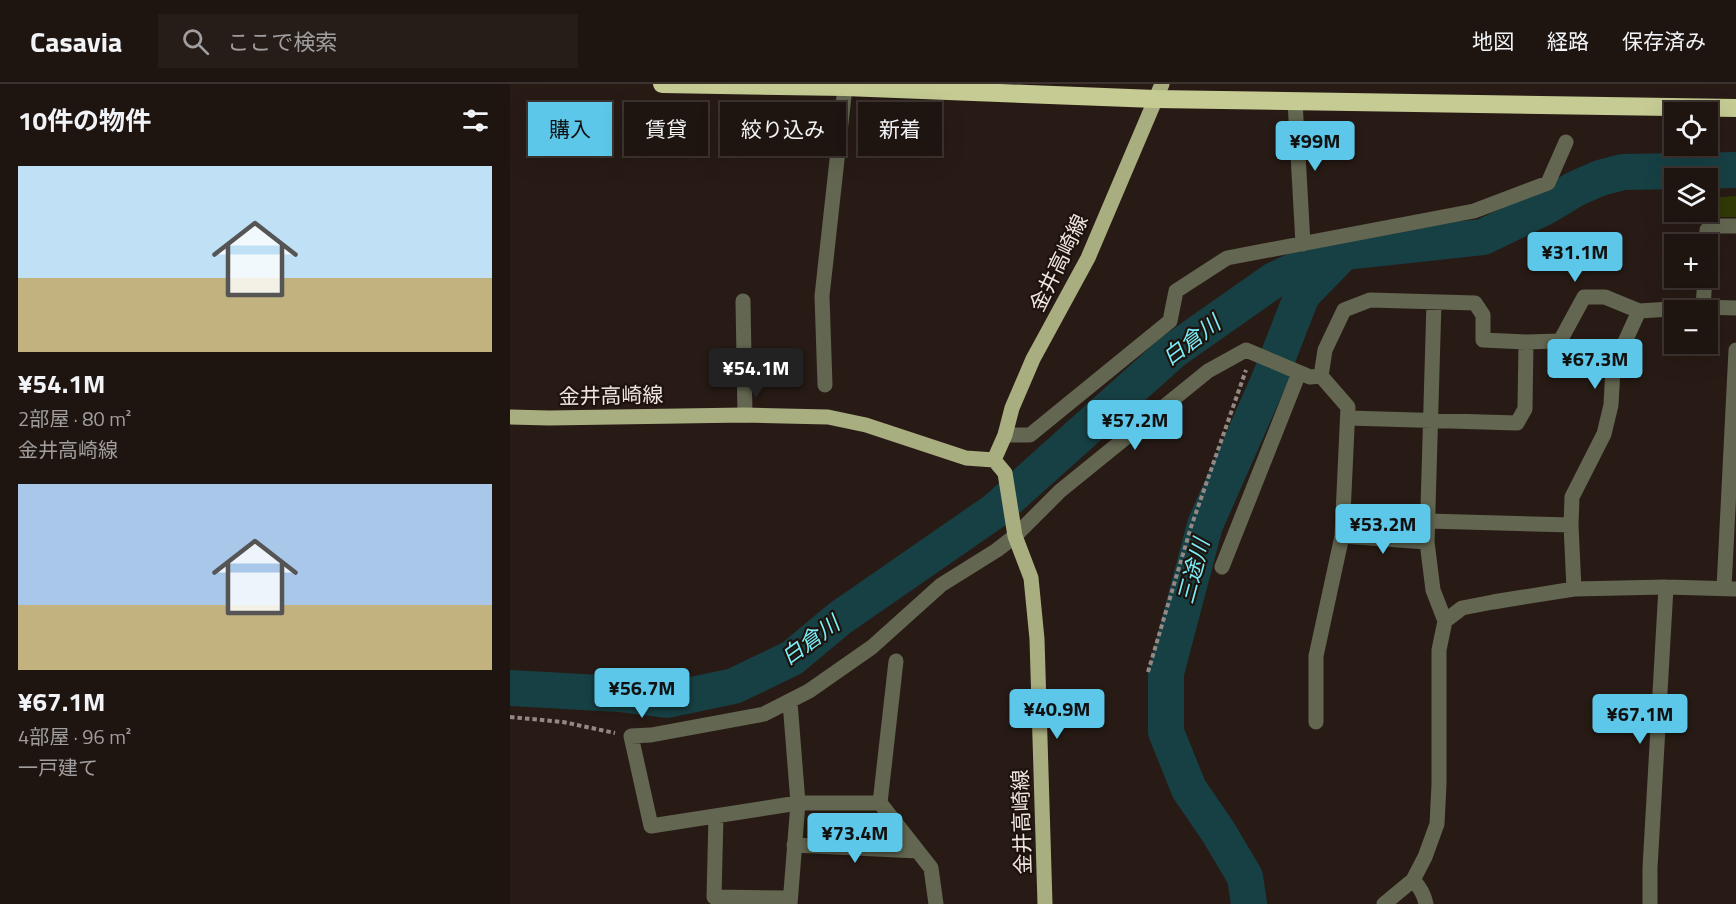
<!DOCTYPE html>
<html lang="ja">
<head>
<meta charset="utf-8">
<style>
	body { margin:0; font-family:"Titillium Web","Noto Sans JP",sans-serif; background:#261d19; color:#f1f3f6; height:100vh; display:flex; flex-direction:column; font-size:22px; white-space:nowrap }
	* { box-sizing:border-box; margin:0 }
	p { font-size:20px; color:#a19e9f }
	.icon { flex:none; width:33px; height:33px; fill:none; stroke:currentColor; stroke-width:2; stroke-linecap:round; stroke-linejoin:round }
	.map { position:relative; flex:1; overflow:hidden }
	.sheet { display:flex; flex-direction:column; background:#1e1410; width:510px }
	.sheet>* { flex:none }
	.banner { position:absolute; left:18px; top:18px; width:570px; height:54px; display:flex; gap:12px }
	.buttons { position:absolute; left:1154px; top:18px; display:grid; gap:12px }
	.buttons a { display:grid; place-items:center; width:54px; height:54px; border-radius:0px; background:#1e1410; box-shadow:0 6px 24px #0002,0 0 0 2px #3c3330; font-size:30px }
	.price { position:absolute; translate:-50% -51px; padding:0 14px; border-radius:6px; background:#5cc7e8; color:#111; font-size:20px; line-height:39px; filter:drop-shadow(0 2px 3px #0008) }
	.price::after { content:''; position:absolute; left:50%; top:36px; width:18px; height:14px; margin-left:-9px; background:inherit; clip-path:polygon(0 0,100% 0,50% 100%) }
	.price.on { background:#222; color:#fff }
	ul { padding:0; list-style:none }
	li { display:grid; align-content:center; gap:12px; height:318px; padding:0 18px }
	li span { display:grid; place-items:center; height:186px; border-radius:0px; color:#555 }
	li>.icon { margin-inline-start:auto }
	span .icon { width:108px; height:108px; fill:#fffc; stroke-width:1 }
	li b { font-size:26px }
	h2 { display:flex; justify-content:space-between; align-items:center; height:72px; padding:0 18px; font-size:26px }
	.tag { padding:0 21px; border-radius:0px; background:#1e1410; box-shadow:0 6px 24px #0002,0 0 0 2px #3c3330; font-size:21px; line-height:54px }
	.tag.on { background:#5cc7e8; color:#111 }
	header { display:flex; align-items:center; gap:36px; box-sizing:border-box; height:84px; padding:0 30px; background:#1e1410; border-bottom:2px solid #3c3330 }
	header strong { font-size:28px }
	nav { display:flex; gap:33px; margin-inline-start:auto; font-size:21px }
	.search { width:420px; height:54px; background:#261d19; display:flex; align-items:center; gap:15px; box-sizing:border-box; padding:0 21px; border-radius:0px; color:#a19e9f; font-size:22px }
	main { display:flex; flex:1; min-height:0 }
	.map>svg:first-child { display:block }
</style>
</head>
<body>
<header>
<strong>Casavia</strong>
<div class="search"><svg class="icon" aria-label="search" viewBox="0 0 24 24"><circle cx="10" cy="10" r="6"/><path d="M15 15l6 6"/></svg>ここで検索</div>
<nav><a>地図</a><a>経路</a><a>保存済み</a></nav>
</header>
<main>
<section class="sheet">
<h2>10件の物件<svg class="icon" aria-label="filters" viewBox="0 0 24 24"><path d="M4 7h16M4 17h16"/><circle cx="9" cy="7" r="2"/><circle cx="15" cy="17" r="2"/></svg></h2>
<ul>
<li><span style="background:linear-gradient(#bfe0f5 60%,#c2b280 0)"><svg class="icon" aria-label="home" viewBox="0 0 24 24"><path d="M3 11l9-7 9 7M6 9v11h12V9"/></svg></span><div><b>¥54.1M</b><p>2部屋 · 80 m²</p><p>金井高崎線</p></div></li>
<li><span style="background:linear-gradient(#a9c7e8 65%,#c2b280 0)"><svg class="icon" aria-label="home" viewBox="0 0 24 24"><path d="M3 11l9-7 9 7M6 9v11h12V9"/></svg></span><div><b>¥67.1M</b><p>4部屋 · 96 m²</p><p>一戸建て</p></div></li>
</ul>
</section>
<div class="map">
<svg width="1226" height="820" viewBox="0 0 1226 820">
	<rect width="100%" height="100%" fill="#281b15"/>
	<path fill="#313906" d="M1226,112V133H1193V128H1197V114Z"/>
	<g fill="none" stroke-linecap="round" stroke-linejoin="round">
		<path stroke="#174044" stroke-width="36" d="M0,604L109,610L157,616L224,602L282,574L330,534L486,426L663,267L764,196L805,177L834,168L973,153L1035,123L1065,105L1090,94L1113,88L1226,86
			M739,820L735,793L709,749L679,705L656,648V589L695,441L759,296L792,211L826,176"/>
		<path stroke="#938883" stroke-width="4" stroke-dasharray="4.5 3" stroke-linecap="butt" d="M638,588L681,443L736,286
			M0,633L53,638L105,649"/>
		<path stroke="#636650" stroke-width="15" d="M785,17L793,160
			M1196,160L1197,146L1204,142H1226
			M233,217L235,331
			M924,218L917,458L923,506L935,537
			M1193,223L1195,194
			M1016,258L1050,257L1074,213H1095L1129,227
			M811,292L815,266L834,226L860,216L965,219L973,231V256L1016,258L1015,325L1007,339L838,334
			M315,301L312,212L335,3
			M495,351H520L660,237L666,207L717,174L964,127L1038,99L1056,58
			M918,437L1061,441
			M832,452L917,458
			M712,483L789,289
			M1214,504L1226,266
			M1064,505L1061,441L1062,413L1094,350L1101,321L1103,284L1129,227L1193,223L1226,224
			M386,577L370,719L421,784L426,820
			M280,618L288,719L141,742L121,652L141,651L254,630L299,607L362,563L431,501L487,466L505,452L550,407L698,287L736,266L800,293L811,292L838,323L832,452L806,572V638
			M206,732L204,813L280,814
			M284,761L408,767
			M903,796C910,803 914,810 916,820
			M280,820L288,719H370
			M874,820L903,796L915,773L927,740L929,700V566L935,537L952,524L983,518L1064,505L1156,503L1226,505
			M1140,820V784L1156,503"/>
		<path stroke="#a9ae80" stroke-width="15" d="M0,333L39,334L235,331L318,333L356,341L456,374L484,376L495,389L505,452L521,494L527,555L535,820
			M484,376L495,351L502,324L523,275L578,174L652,0"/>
		<path stroke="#c5cb93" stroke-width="18" d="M152,0L335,3L645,15L1226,24"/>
	</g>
	<g text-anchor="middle" stroke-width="4.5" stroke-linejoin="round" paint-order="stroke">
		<g font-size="21" fill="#efe5e1" stroke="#1e120c">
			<text transform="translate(549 179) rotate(-64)" y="7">金井高崎線</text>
			<text transform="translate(101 312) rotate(-1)" y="7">金井高崎線</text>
			<text transform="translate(512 738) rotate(-92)" y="7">金井高崎線</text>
		</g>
		<g font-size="22" font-style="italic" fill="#7aedf8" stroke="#1e120c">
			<text transform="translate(681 256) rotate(-37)" y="8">白倉川</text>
			<text transform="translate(683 487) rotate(-75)" y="8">三途川</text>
			<text transform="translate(300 556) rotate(-36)" y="8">白倉川</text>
		</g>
	</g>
</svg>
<div class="buttons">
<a><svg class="icon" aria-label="locate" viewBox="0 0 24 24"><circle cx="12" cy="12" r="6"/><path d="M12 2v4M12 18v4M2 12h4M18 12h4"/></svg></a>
<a><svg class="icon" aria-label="layers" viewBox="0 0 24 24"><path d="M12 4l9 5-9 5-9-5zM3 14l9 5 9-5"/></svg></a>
<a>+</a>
<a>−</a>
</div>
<b class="price" style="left:805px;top:88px">¥99M</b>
<b class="price" style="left:1065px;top:199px">¥31.1M</b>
<b class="price" style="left:1085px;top:306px">¥67.3M</b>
<b class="price on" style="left:246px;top:315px">¥54.1M</b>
<b class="price" style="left:625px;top:367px">¥57.2M</b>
<b class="price" style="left:873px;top:471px">¥53.2M</b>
<b class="price" style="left:132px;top:635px">¥56.7M</b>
<b class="price" style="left:547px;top:656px">¥40.9M</b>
<b class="price" style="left:1130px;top:661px">¥67.1M</b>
<b class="price" style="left:345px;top:780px">¥73.4M</b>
<div class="banner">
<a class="tag on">購入</a>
<a class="tag">賃貸</a>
<a class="tag">絞り込み</a>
<a class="tag">新着</a>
</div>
</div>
</main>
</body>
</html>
